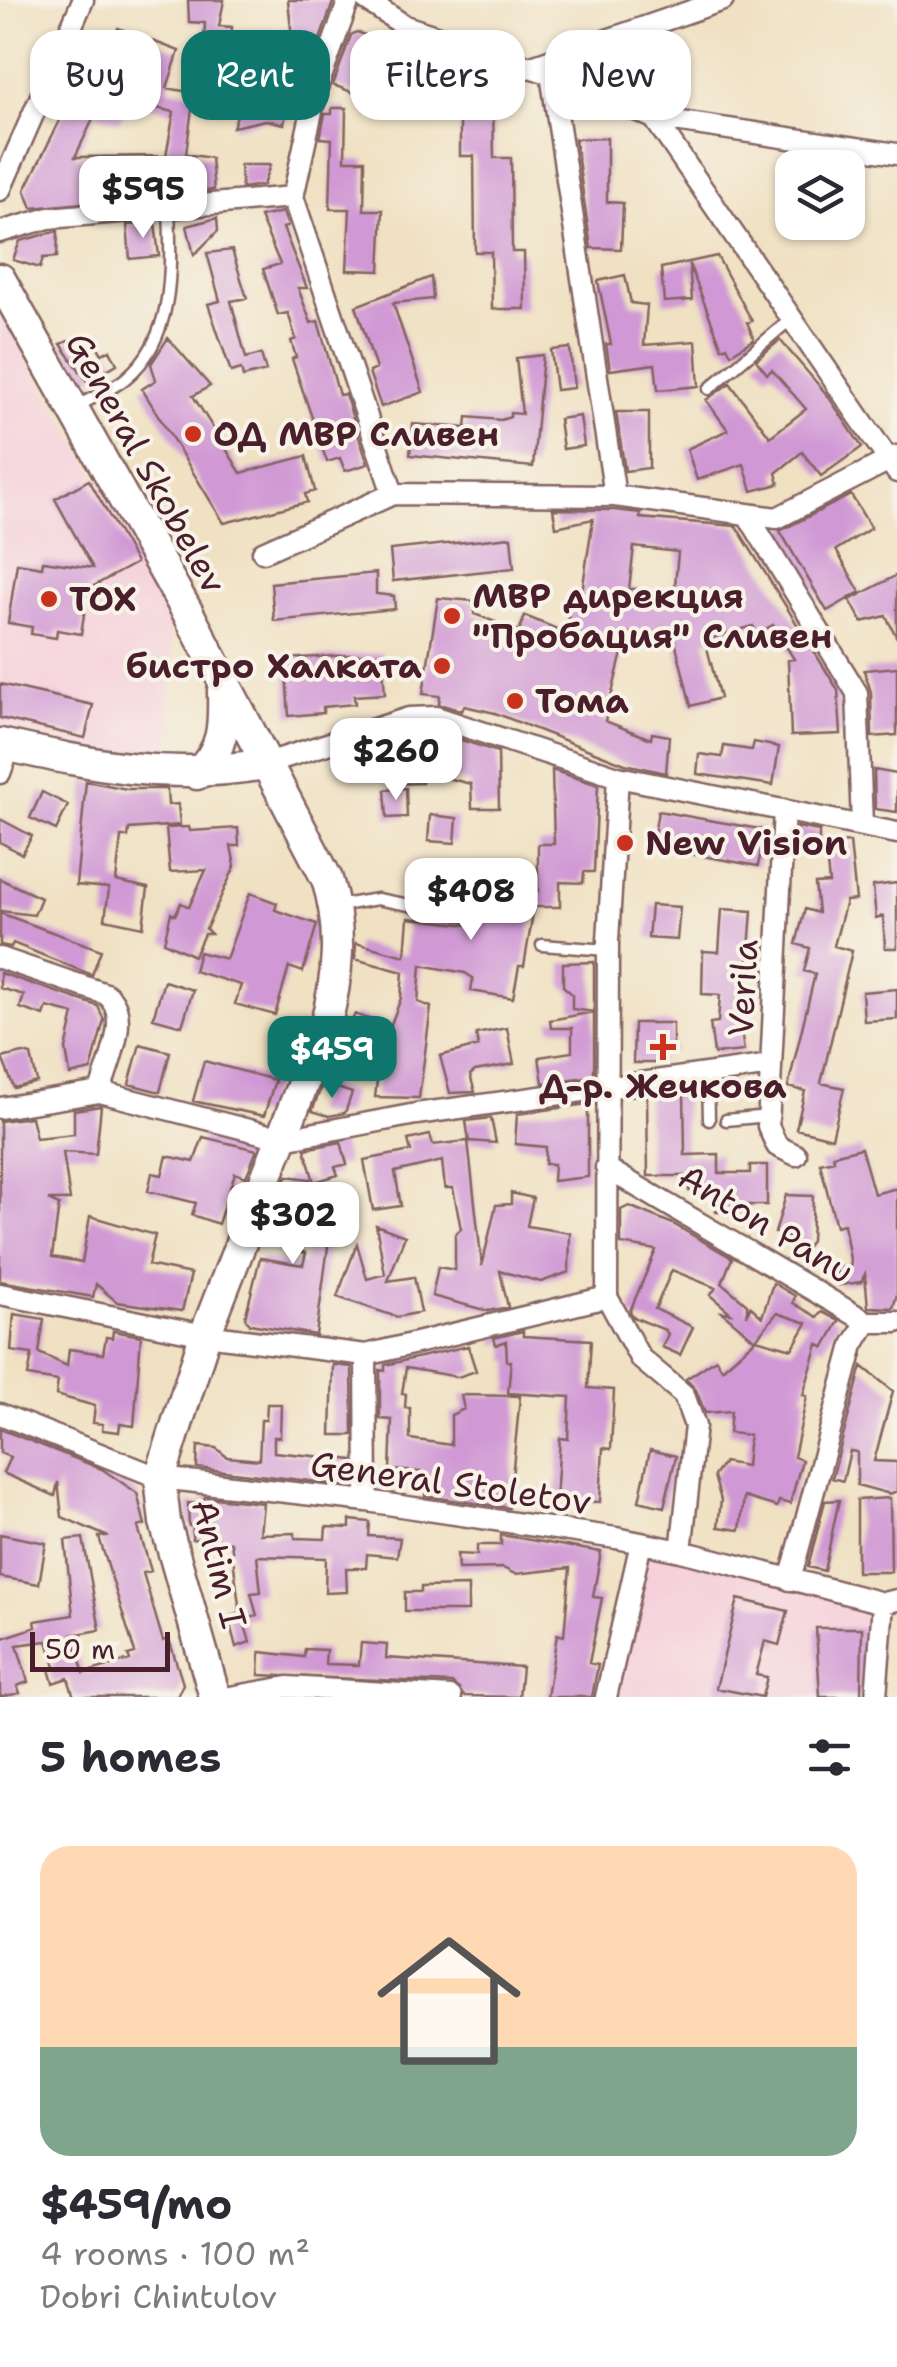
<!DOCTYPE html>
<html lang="en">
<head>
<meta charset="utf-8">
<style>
	body { margin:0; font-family:"Shantell Sans",sans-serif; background:#f2f2f3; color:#2b2b33; height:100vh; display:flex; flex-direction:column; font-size:38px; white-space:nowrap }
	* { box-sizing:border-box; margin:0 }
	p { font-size:32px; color:#7c7c81 }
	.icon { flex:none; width:55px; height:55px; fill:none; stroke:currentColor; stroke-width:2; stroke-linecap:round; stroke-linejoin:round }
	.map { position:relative; height:1697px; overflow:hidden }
	.panel { display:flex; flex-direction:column; background:#fff; flex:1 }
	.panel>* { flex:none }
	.banner { position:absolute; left:30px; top:30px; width:838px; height:90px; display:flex; gap:20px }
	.controls { position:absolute; left:775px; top:150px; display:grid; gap:20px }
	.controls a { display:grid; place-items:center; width:90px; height:90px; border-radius:20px; background:#fff; box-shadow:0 2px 8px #0004; font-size:50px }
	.scale { position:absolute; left:30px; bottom:25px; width:140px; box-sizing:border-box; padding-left:10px; border:5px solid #4a1f2b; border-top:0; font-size:28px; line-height:35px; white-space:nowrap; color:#4a1f2b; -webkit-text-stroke:8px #f7f3e8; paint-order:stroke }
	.price { position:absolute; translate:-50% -85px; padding:0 22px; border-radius:20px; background:#fff; color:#222; font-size:32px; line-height:65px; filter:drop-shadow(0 2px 5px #0008) }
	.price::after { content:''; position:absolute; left:50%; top:60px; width:30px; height:22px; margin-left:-15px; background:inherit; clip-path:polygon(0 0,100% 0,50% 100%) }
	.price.selected { background:#0f766e; color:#fff }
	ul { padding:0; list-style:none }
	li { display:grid; align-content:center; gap:20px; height:530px; padding:0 40px }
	li span { display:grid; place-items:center; height:310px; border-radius:30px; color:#555 }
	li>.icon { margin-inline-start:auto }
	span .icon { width:180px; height:180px; fill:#fffc; stroke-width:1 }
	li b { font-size:42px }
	h2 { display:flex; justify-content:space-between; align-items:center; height:120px; padding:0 40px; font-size:42px }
	.chip { padding:0 35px; border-radius:30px; background:#fff; box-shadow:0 2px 8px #0004; font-size:35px; line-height:90px }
	.chip.selected { background:#0f766e; color:#fff }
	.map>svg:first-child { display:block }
</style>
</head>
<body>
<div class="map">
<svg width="897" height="1697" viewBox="0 0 897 1697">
	<rect width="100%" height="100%" fill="#f7f3e8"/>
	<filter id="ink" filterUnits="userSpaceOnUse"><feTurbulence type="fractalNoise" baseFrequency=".01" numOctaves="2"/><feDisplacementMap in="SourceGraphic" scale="20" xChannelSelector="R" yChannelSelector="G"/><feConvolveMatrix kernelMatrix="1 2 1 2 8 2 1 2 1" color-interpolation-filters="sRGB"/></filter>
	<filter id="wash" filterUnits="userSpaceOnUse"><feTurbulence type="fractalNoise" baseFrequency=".0048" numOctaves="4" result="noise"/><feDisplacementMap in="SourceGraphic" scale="40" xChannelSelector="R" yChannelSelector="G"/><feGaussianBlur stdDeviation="2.25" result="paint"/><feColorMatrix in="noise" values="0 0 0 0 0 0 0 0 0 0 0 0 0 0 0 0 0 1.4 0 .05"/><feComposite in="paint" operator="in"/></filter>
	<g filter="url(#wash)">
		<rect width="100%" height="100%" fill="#f0e1c3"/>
		<path fill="#f5cfda" d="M0,311L171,605V761L120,756L0,729Z
			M641,1543L883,1603L876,1697H606Z"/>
		<g id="blocks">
			<path fill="#d098d4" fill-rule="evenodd" d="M188,0H224L219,26L232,27L231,50L214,49L212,61L203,60L205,23L189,22Z
				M288,0H334L307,76L293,105L288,103L284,124L266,120L233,127L264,39L292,38Z
				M118,28L179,51L167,88L194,93L186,154L211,158L214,190L32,208L25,190L78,84L74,83L83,60L102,69ZM125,101L174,112L166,156L75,157L96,113L120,122Z
				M357,32L395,46L387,65L429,48L433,58L448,68L444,86L418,100L402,95L410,71L357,94L333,85L351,35Z
				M460,105H493L494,158H511L512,252H524L525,309H492L491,252H475L474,156H460Z
				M332,108H346L345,160H365L364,210H383L380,271L347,270L350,209H330L332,139L320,138L325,114H332Z
				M607,138V202L623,203L621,249L591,248L575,139Z
				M240,165H270L263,185L242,188Z
				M283,212L288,226L283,228L307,288H298L311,323L318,321L339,395L345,394L368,464L345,471L340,458L327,462L292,359L296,357L291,341L296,339L288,313L278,315L263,269L280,264L260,217Z
				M217,218L218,231L194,255L187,226Z
				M155,223L159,256L130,259L127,225Z
				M58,231L57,257L43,258L40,268L13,260L20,241Z
				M232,250L247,298L231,301L246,358L261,354L266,371L243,377L241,369L231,372L208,304L220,301L207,253Z
				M717,256L752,321L747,322L754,339L731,354L727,346L722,348L689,264L692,300L664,302L661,268Z
				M625,275L631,303L647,305L644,345L696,341L699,386L658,390L655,364L610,370L606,344H611L598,281Z
				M431,277L433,299L393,303L423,392L381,407L369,372L376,369L356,306Z
				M82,335L90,349L96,344L102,354L110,350L117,364L87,381L61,344Z
				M168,338L210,386L193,396L241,473L306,456L315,491L305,494L307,502L224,523L142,389L156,380L151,364Z
				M780,340L828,396L862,447L821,476L802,452L776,473L779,484L752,491L744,464L697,480L687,449L728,430L706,400L730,383L770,437L806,409L772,370L767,374L756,360Z
				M570,348L574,388L556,390L551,350Z
				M543,355L533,467L410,455L413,424L466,428L467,417L501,420L510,417V413L522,414L516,358Z
				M616,412H649V468L625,471Z
				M580,416L584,446L563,449L559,419Z
				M89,480L136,563L88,589L81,634L57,630L56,638L31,634L32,627L8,623L17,563L42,567L43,561L93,568L55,499Z
				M851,495L871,528L836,550L860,592L827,611L780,531Z
				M553,509L614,510L641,513L640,518L736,526L838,690L841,734L791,736L788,660L794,659L773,625L757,634L753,626L705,640L720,698L691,706L673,633H627L605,721L651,739L652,733L669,736L666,773L625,764L495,713L464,706L462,711L439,704L440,696L423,694L438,598L475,601L474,614L519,631L525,616L569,634L568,606L580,605L593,519L556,527ZM634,547L678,552L674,596L639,598L638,589H629Z
				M511,537L514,568L393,581L390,550Z
				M376,573V594L394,596L395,609L274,621L271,583Z
				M897,575V638L886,616L862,622L850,600Z
				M382,653L385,694L354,696L355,704L323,707V713L289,716L285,659Z
				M897,667V735L872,737L871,692L864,670Z
				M0,684L93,705L85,738L0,718Z
				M434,731L498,752L499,808H472L471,784L422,772V783L394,784V746H381V741L411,732Z
				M754,742L779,747L773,785L697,774L699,754L722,757L724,746L752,750Z
				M552,770L598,785L594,872H584L583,883L560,882V907H534L524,966H519L513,998L471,991L473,978L465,973L421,965L418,1002L431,1007L419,1098L375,1097L379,1065L328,1072L355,1014L390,1027L401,998L403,972L355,959L356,943L405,956L408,918L468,925L476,921L474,909L445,903L448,862L474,868L470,883H501V891H538V844H554Z
				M874,770L897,774V812L875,809Z
				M86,781L127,789H167L168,805L178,804L180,825L129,829L128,837H121L116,881L148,888L143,927L105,919L109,888L76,885Z
				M406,788L407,817L387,818L385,790Z
				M42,792L68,805L56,830L30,818Z
				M658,811L765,830L758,866L652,847Z
				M430,815L457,818L455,843L428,841Z
				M0,819L32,836L22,854L0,842Z
				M189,827L190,831L238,828L239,846H231L235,866L206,929L211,934H204L194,956L164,942L171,913L175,915L181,903L189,907L206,870L170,872L166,828Z
				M797,827L819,831V852H796Z
				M850,842L856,900L846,901L834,946L852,951L821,1083L844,1088L832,1138L796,1129L805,1091L788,1087L815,974L804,971L810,948L796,944L805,909L818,913L815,884L829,883L825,844Z
				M0,879L41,898L34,915L0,911Z
				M897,883V948H885L883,916L876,918L873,886Z
				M250,893L277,903L275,910L317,924L303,972L289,967L275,1015L235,1004L241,985L194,971L199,952L226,959Z
				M651,905L680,907L677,940L648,938Z
				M722,909L752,911L745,1002H737L744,1051L714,1054L710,1023L718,1022L720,995L702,994L703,951L719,952Z
				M0,913L101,950L92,975L13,943L11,947L0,945Z
				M594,962V1076L543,1083L539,1057L572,1052V1028H551L550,1020L594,1012L572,1009V994L563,986V963Z
				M0,973L98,1006L104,1020L91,1070L70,1075L66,1049L74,1014L47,1007L44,1016L20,1008L24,995L0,988Z
				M164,981L193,990L182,1026L153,1018Z
				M897,989V1019L864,1021L862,992Z
				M634,1023H673V1052H660L661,1063H633Z
				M507,1028L514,1064L475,1071L470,1075L475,1092L450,1093L440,1056L478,1046L476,1034Z
				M140,1044L170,1052L160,1092L129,1084Z
				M23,1053L31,1055L37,1082L14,1088L2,1058Z
				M204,1061L275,1080L264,1116L193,1101Z
				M323,1083L352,1093L345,1113L329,1116L312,1111Z
				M684,1091L685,1155L719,1154V1173H750V1165H767V1205H749V1212H716V1191H689V1176H648L647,1096Z
				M588,1104V1177L553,1181L554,1164H545L546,1147L515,1144L517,1114Z
				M101,1106L96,1154L63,1152L70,1200H48L59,1205L52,1257L82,1262L90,1216L155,1235L148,1265L191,1274L182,1311L117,1302L96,1284L93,1297L0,1281V1121L31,1117L36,1138L74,1134V1110Z
				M491,1118L496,1143L469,1141L466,1121Z
				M430,1135L433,1145L468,1141L482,1266L496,1205L511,1204V1193L533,1198L527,1226L570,1233L569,1272L541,1282L500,1271L508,1307L488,1311L432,1296L438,1267L455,1270V1234L461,1229L453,1188H445L442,1161L395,1172L401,1206L373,1210L364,1160L411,1151L408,1140Z
				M203,1137L257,1150L246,1177L235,1173L218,1224L192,1215L196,1203L148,1191L152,1173L162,1175L167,1156L194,1162Z
				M341,1142L347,1164L335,1167L338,1175L314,1182L305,1149Z
				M861,1148L874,1194L897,1188V1294L893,1308L868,1307L865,1274L861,1282L839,1285L836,1268L851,1266L844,1224L836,1226L820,1163L834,1160L833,1155Z
				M287,1176L310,1179L305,1214L332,1217L316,1335L250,1324L245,1318L260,1258L303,1265L306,1253L275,1243L278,1200Z
				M786,1195L813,1196L811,1241L803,1252L795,1240L775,1233Z
				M629,1206L673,1224L732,1258L722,1283L747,1304V1316L750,1306L762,1317L773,1283L795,1296L793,1303L817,1317L822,1312L839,1321L824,1348L818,1344L803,1395L807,1396L794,1457L802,1460L790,1504L779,1501L777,1507L744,1497L740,1530L718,1527L721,1500L714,1476L724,1462L746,1466L749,1435L729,1433L731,1411L705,1413L696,1390L686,1379L716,1359L722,1369L756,1339L792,1349L807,1323L777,1313L755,1340L722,1312L731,1313L710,1295L716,1288L672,1270L655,1309L693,1327L680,1355L662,1347L668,1334L665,1330L633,1317L630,1311L656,1250L621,1244V1210Z
				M376,1225L405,1236L388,1281L414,1277L421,1312L397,1317L337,1297L357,1244L367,1279L385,1274Z
				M14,1314L44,1319L39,1353L67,1366L69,1349L103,1354L106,1337L112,1338L113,1331L141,1336L134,1426L120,1424L119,1432L102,1430L103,1424L93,1423L95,1406L56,1395L58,1381L28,1376L32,1354L11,1351Z
				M523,1331V1336L591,1340L588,1388L614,1390L611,1449L603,1448L600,1502L556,1500L560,1438L568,1439L570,1397L508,1393L511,1361H507L506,1341L496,1345L494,1338Z
				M468,1346L476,1371L458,1377L406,1368L402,1394H406L405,1408H410V1439L451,1445V1415L464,1409L461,1395L520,1396L509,1508L425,1496L426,1486H419L420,1472L390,1470L392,1420L380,1419V1370L385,1371V1365Z
				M333,1365L352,1367L353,1435H331Z
				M862,1366L893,1391L874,1461L897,1462V1491L890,1494L857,1485V1452L850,1451L843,1481L832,1478Z
				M267,1404H281L280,1437H274V1452L353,1460V1486L197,1468L198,1446L216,1448L227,1457L259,1460L261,1420H266Z
				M0,1429L102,1469L137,1493L145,1525L138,1527L151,1571L143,1573L163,1641L169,1639L183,1684L177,1697H74L68,1678L53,1683L49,1669L55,1667L47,1641L17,1645L28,1682L17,1686L20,1693L0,1697V1639L36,1627L35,1621L73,1615L65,1540L83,1538L100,1630L72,1635L84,1673L130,1660L128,1655L135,1653L99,1537L106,1536L62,1517L58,1482L55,1496L3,1473L10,1457L0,1453Z
				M650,1450L676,1456L664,1507L639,1501Z
				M205,1497L263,1503L260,1534L295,1533V1538L325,1539L326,1527L350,1528V1520L370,1522L369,1536L400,1538L397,1557L367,1554L366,1568H346L347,1592L325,1593L326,1558L257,1556L261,1592L251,1593L257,1616L243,1619L250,1642L236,1647L228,1617L240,1613L231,1542L192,1539L193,1526H189L188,1503L201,1504Z
				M890,1498L891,1572H857V1500Z
				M839,1500L824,1571L808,1567L825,1501Z
				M0,1534L46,1543L39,1584L0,1577Z
				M501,1535L601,1552L593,1597L602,1598L589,1663L598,1665L592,1697H547L557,1634L564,1636L570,1568L515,1574L503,1568L458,1569L457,1554L477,1555V1545H501Z
				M468,1586V1611H405V1592H421V1587Z
				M738,1599L788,1611L779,1645L765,1641L756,1675L767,1677L762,1697L716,1688Z
				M816,1628H862L861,1697H820Z
				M361,1643L387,1645L386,1658L522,1667L519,1697L464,1696L452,1683L259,1675L260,1652L304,1657L305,1649L326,1650L325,1664L359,1665Z"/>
		</g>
	</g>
	<g filter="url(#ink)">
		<use href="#blocks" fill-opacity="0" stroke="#846360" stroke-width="2.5"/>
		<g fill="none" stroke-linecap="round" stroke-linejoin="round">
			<g stroke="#846360" stroke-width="15">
				<path id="lane" d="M709,389L791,319
					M78,406C93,397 113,389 126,378C176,337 171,265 169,208
					M337,906L377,899L469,916
					M542,945L607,950
					M708,1074L709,1120
					M726,1120L768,1116"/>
			</g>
			<g stroke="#846360" stroke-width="25">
				<path id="street" d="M366,0L405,26L551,74L654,118L897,154
					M526,68L723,0
					M551,74L615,496
					M654,118L897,472
					M0,190L83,0
					M293,197L393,494
					M293,197L317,88L349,0
					M0,232L49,218L293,197
					M747,514L777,518L897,456
					M263,552L393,494L615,496L747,514L857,693L862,825
					M264,764L409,718L436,717L618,777L897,833
					M0,773L10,746
					M618,777L608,940L607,1297L640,1358L684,1395L695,1426L681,1551
					M784,810L768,1126L777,1146L796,1155
					M0,958L106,994C133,1014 107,1065 100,1092
					M0,1108L100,1092L284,1139L416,1114L771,1065
					M606,1168L867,1322H897
					M0,1294L205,1335L366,1355L607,1297
					M366,1355L367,1501
					M0,1414L160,1478L367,1501L616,1538L681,1551L883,1603L897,1600
					M790,1580L853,1345L867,1322
					M230,1697L288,1687L451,1697
					M606,1697L641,1543
					M876,1697L883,1603"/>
			</g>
			<g stroke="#846360" stroke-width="35">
				<path id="secondary" d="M0,279L188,613L327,879C343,929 338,978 325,1027L205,1335L160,1478L165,1522L215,1697
					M0,744C94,765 168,781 264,764
					M197,774C224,750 224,726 223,691"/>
			</g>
			<use href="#lane" stroke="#fff" stroke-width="10"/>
			<use href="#street" stroke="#fff" stroke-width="20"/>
			<use href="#secondary" stroke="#fff" stroke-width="30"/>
		</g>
	</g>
	<g fill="#c8321e" stroke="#f7f3e8" stroke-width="4">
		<circle cx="193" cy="434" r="10"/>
		<circle cx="49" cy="599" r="10"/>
		<circle cx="452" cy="616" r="10"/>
		<circle cx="442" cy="666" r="10"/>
		<circle cx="515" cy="701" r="10"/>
		<circle cx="625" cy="843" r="10"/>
		<path d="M658 1032h10v10h10v10h-10v10h-10v-10h-10v-10h10z"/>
	</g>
	<g text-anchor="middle" stroke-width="8" stroke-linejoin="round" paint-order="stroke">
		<g font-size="35" font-weight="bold" fill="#4a1f2b" stroke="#f7f3e8" text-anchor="start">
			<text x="213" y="446">ОД МВР Сливен</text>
			<text x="472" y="608">МВР дирекция<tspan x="472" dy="40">"Пробация" Сливен</tspan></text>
			<text x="69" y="611">ТОХ</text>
			<text x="422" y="678" text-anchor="end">бистро Халката</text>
			<text x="535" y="713">Тома</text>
			<text x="645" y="855">New Vision</text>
			<text x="663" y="1098" text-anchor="middle">Д-р. Жечкова</text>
		</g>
		<g font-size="35" fill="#4a1f2b" stroke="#f7f3e8">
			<text transform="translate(146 463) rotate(61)" y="12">General Skobelev</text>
			<text transform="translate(743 988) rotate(-87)" y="12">Verila</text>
			<text transform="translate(766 1224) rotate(31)" y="12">Anton Panu</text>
			<text transform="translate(451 1483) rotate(8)" y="12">General Stoletov</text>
			<text transform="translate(219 1564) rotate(76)" y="12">Antim I</text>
		</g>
	</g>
</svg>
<div class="controls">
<a><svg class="icon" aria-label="layers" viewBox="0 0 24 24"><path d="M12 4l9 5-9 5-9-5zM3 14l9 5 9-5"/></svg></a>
</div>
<div class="scale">50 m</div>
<b class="price" style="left:143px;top:241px">$595</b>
<b class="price" style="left:396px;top:803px">$260</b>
<b class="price" style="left:471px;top:943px">$408</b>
<b class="price selected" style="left:332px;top:1101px">$459</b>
<b class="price" style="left:293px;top:1267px">$302</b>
<div class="banner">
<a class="chip">Buy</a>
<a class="chip selected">Rent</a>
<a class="chip">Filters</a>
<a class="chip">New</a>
</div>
</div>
<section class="panel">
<h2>5 homes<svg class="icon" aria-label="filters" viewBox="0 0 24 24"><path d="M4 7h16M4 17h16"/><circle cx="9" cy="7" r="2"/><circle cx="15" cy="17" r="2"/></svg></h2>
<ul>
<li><span style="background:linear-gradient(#ffd9b3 65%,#7fa58c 0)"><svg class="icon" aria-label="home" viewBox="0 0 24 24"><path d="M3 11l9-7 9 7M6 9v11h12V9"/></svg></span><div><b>$459/mo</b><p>4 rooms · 100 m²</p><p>Dobri Chintulov</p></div></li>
</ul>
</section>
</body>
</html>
